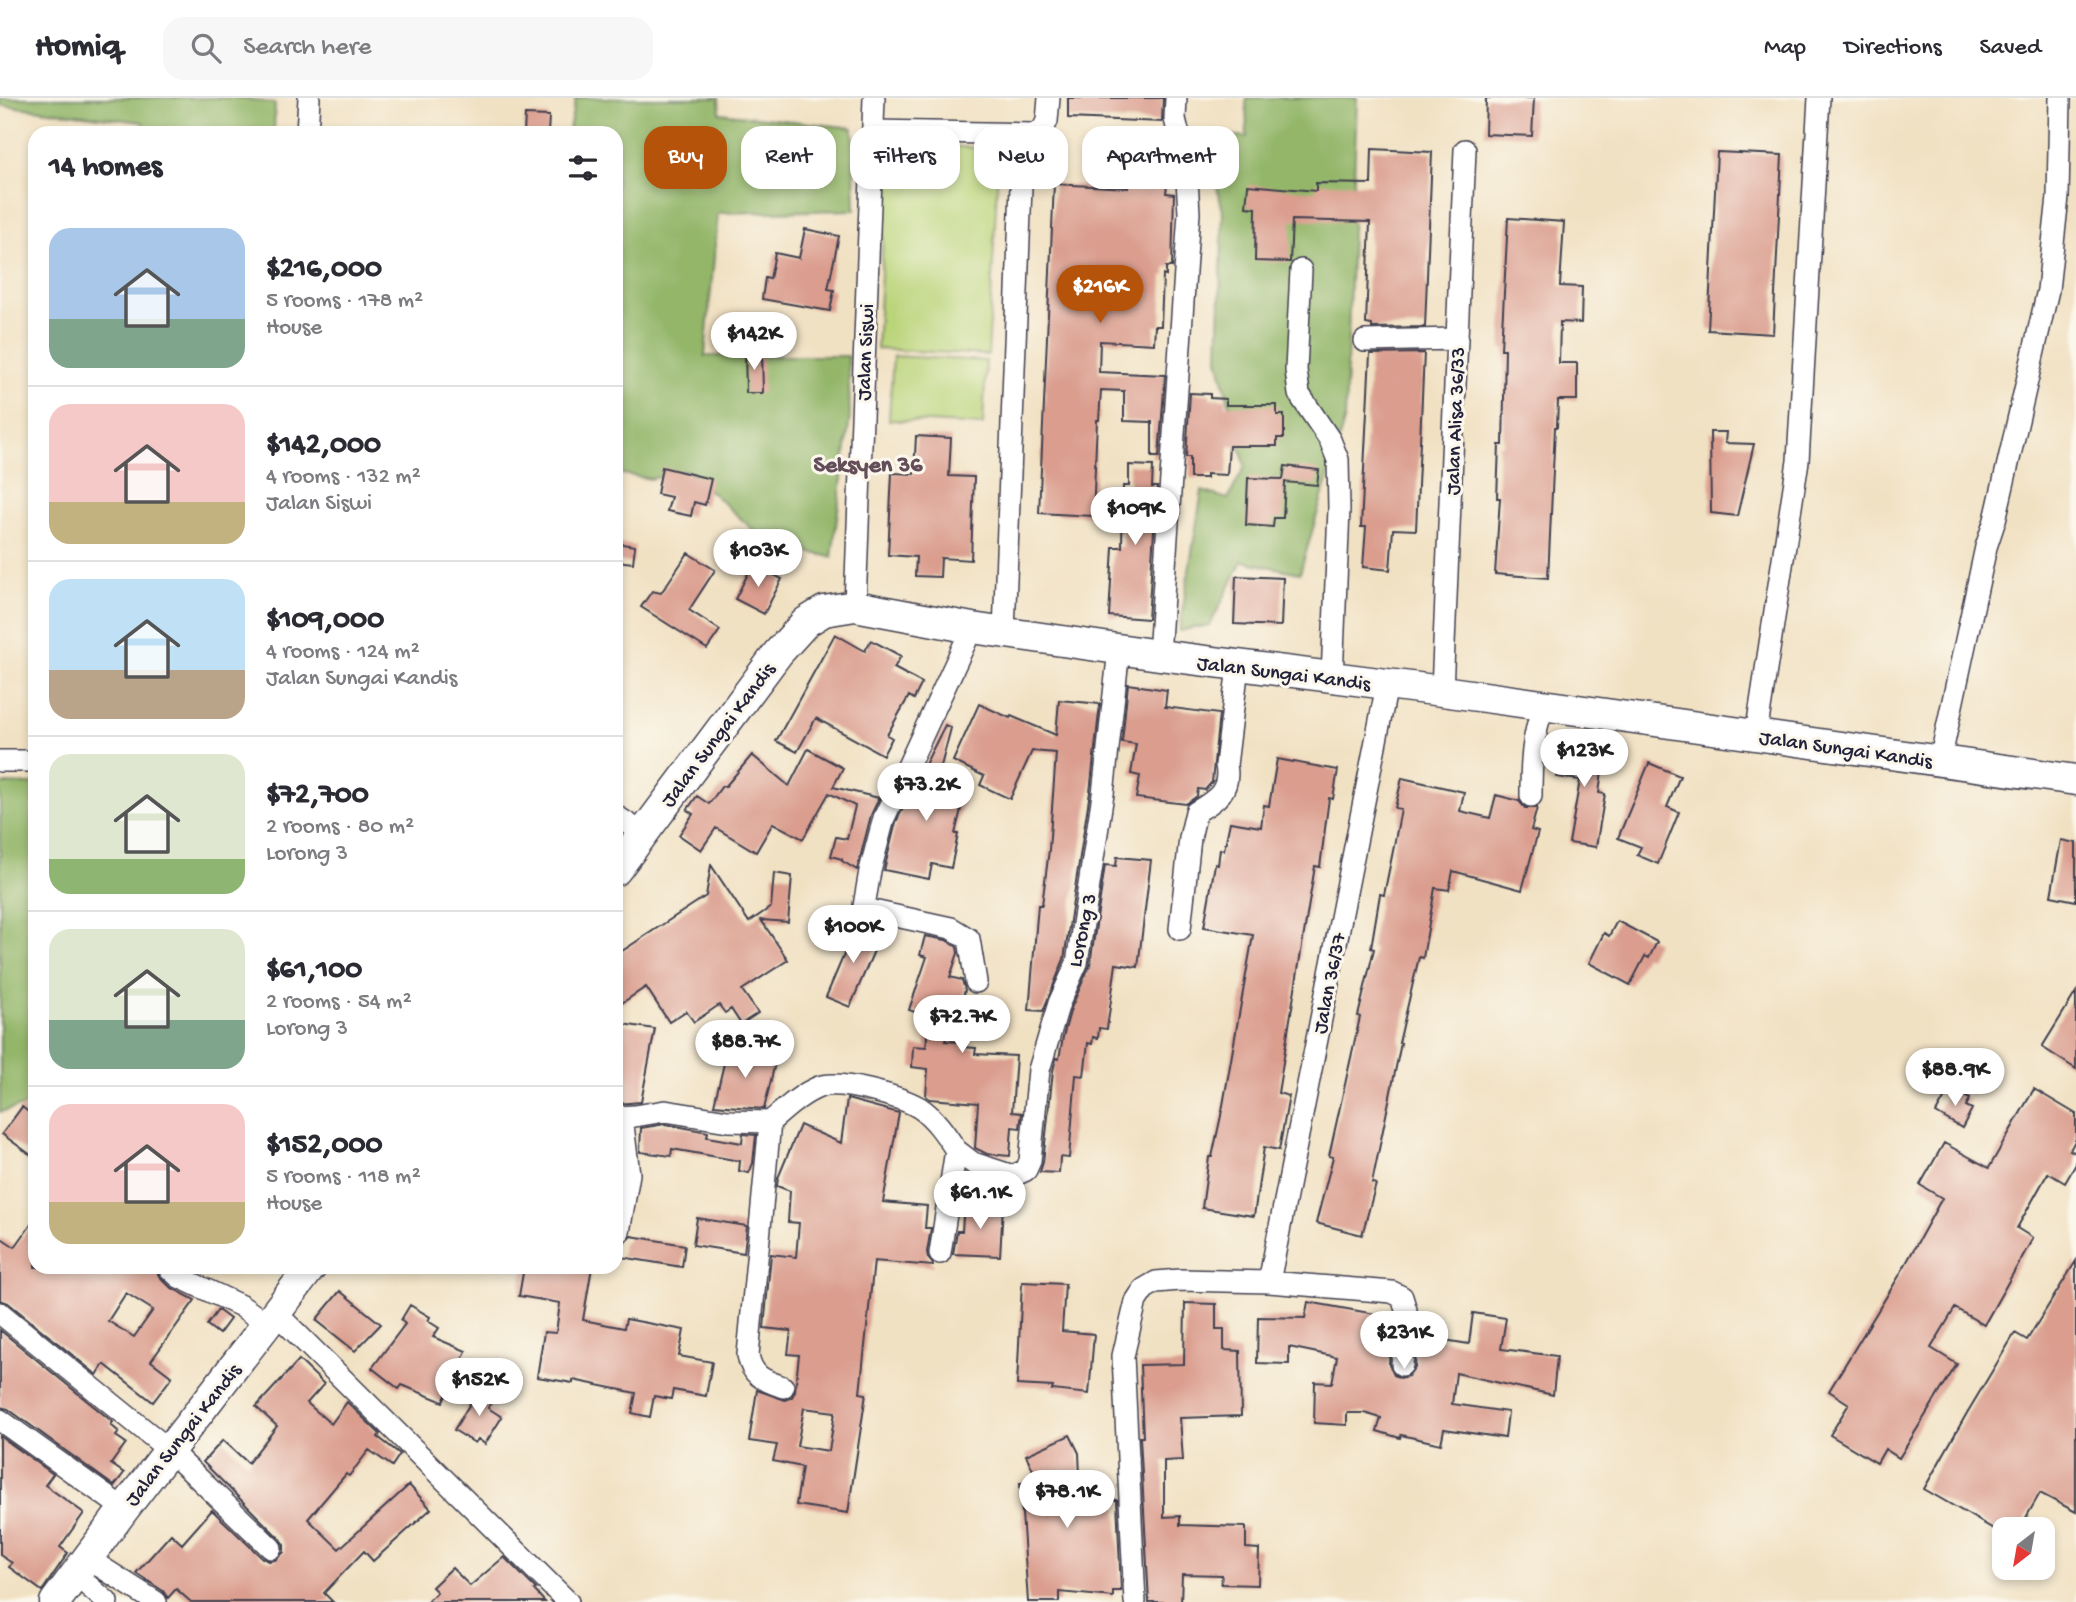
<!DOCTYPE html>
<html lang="en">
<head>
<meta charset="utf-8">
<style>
	body { margin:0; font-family:"Gochi Hand",sans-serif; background:#f7f7f7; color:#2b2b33; height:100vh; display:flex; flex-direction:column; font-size:26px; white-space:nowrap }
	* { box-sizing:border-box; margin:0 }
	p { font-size:23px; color:#7c7c81 }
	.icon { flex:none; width:38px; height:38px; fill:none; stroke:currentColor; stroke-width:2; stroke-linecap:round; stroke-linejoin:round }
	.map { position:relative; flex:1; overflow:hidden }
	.side { position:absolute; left:28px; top:28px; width:595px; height:1148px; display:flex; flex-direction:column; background:#fff; border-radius:21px; box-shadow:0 4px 10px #0003 }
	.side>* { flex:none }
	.banner { position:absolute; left:644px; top:28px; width:665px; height:63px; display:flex; gap:14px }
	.needle { width:46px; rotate:211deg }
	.tools { position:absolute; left:1992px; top:1419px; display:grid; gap:14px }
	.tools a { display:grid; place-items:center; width:63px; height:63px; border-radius:14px; background:#fff; box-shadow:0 4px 10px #0003; font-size:35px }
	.price { position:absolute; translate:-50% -60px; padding:0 16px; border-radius:24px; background:#fff; color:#222; font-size:23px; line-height:46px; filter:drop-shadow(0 2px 4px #0008) }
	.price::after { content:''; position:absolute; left:50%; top:42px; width:21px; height:16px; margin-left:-10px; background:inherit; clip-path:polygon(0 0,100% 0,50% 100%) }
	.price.active { background:#b45309; color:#fff }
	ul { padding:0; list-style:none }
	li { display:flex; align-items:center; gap:21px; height:175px; padding:0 21px }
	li+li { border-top:2px solid #e1e1e2 }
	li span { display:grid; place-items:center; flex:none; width:196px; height:140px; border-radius:21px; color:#555 }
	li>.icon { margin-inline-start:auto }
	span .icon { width:84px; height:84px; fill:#fffc; stroke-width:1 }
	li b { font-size:30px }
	h2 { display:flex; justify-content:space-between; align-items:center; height:84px; padding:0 21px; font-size:30px }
	.pill { padding:0 24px; border-radius:21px; background:#fff; box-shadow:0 4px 10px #0003; font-size:24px; line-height:63px }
	.pill.active { background:#b45309; color:#fff }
	header { display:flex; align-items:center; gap:42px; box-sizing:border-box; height:98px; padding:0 35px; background:#fff; border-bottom:2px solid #e1e1e2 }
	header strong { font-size:33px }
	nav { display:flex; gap:38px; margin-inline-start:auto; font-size:24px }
	.search { width:490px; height:63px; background:#f7f7f7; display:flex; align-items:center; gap:18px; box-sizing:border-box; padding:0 24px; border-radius:21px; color:#7c7c81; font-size:26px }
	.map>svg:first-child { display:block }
</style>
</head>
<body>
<header>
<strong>Homiq</strong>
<div class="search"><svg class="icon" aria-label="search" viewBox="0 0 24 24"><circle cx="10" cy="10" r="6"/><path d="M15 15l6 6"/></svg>Search here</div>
<nav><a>Map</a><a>Directions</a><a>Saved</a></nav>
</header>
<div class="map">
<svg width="2076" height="1504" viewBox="0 0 2076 1504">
	<rect width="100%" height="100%" fill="#fbf7ec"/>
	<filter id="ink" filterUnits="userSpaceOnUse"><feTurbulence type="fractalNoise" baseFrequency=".0143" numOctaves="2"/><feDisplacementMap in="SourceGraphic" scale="14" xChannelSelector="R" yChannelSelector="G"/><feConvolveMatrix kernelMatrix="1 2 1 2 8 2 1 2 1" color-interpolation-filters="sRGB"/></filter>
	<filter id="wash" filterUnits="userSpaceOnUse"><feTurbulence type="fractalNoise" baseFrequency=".00686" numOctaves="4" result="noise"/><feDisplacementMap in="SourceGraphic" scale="28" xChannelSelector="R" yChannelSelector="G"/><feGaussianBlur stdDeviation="1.57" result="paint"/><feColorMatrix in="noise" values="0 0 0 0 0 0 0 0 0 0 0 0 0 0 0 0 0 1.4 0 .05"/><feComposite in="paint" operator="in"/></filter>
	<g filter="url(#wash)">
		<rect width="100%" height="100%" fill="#f1e1c3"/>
		<path fill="#bad479" stroke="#6e7b5a" stroke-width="2" d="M888,45L999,51L988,257L877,251Z
			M893,258L986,263L983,327L889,322Z"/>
		<path fill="#93b669" stroke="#5a6c52" stroke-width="2" d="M0,0H242L275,6L274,35H149L142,24L0,7Z
			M576,0H719L720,15L853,30L855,112L718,115L705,258H848L850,318L832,459L769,446L687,372L651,381L616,375V35H568Z
			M1246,0H1357L1345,320L1300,475L1242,463L1210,527L1179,533L1202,393L1228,401L1245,368L1218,261L1223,113L1203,35L1247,39Z
			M0,686H35V1005L0,1014Z"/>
		<g id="blocks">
			<path fill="#da9d8e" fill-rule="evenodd" d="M1068,0H1163L1162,24L1068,20Z
				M1486,0H1534L1532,38L1485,36Z
				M525,17L549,18L548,35H524Z
				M1372,51L1432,54L1425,229L1372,230V227L1366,226L1370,124L1292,122L1290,164L1255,163L1256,110L1246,109L1248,87L1316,93V85L1371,86Z
				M1717,54L1782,57L1773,236L1708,232Z
				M1128,84L1167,86L1166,95L1174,96L1172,169H1166V178L1163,177L1161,228H1155L1154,246L1100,243L1099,274L1165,277L1159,359H1152V324L1124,323V293L1101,292L1099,322H1097L1093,418L1039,415L1054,86L1128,90Z
				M1508,120L1564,124L1560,188L1582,189L1581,225L1560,224L1559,265H1577V302H1558L1557,329H1555L1548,480L1495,476L1500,400H1497L1499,347H1503L1505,251H1501Z
				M805,131L839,138L828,191L834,192L830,213L762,201L765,180L770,181L775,155L799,160Z
				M762,252L763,295H746L745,253Z
				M1424,255L1416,432L1393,431L1390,472L1363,469L1366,429H1361L1370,256Z
				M1190,295L1210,296V300L1226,301V307H1277V317H1284V340H1277V348H1229L1227,377L1207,376V380H1190V359H1186Z
				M1710,334H1726L1725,345L1754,346L1737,418L1711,415Z
				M916,338L951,340L949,378L974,379L971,462L941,460L940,479L915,478L916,459L888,457L892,375L914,376Z
				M1129,367L1153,368L1152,389H1157L1148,521L1109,518L1113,449H1122L1123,388H1129Z
				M1285,368L1319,372L1317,387L1285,384L1283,420H1274L1273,429L1246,427L1248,380L1283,381Z
				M662,369L711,381L705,407L694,404L691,418L667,413L671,399L657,396Z
				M616,445L635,448L633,465L616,463Z
				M688,455L715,472L689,512L720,532L707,551L641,509L652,493L661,495Z
				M753,466L782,481L764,516L735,501Z
				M1236,478L1283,480L1281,528L1234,526Z
				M835,536L865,553L871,542L901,558L894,570L922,585L914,601L909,598L887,637L892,640L883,657L816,620L797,654L776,643Z
				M1128,586L1167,592L1165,609L1219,616L1212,684L1205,692L1198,691L1197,698L1186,706L1136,700L1140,678L1131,676L1136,646L1122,644Z
				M1059,602L1100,606L1090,694L1064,861L1043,913L1029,912L1038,807H1042L1049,752L1056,655L1032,653L1010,701L980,687L984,678L953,663L979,606L1010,620L1011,618L1056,637Z
				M945,627L951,630L934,695L963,703L955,736H958L951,770L932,766L929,781L884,772L896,724Z
				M1561,643L1605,650L1599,695L1605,696L1596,749L1569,745L1580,682L1556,679Z
				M808,651L843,670L833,689L879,700L871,717L857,772L842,763V761L831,758L836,739L847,741L855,708L829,695L803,741L773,725L756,754L716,730L701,752L679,737L693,716L687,712L697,698L709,706L722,688L725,689L752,657L789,688Z
				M1277,661L1338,672L1333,701L1329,700L1320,769L1315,768L1278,995L1289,998L1279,1052L1264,1049L1254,1118L1202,1110L1209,1059H1212L1222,1013L1253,837L1204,829L1215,766L1218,767L1220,751L1224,752L1230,724L1261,729L1264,707L1269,708Z
				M1649,665L1680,678L1667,709L1679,714L1658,766L1637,757L1641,749L1618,740Z
				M1402,680L1464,694L1460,713L1490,720L1496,697L1519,703L1525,710H1537L1531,732L1538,734L1522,792L1453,773L1449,792L1435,790L1423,860L1419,859L1399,945H1401L1372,1085L1376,1086L1362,1137L1316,1125L1333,1059L1329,1058L1360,919L1358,918L1374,851L1371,850L1380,796L1384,797L1393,753L1401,711L1395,710Z
				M2061,742L2076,745V803L2051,798Z
				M1117,759L1151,762L1138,869L1116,866L1107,931L1099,930L1098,940L1093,939L1092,946L1088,945L1084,978L1076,977L1069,1060L1060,1059L1059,1075L1040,1074L1043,1064L1053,973L1056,960L1059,961L1063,939L1071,910L1090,867L1105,767L1116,768Z
				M711,767L749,824L771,809L774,775L792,778L788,824L761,822L788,862L742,892L758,915L741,926L731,911L725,915L719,907L694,924L686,913L669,924L646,889L616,909V857L706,798Z
				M859,821L875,829L868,845L876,848L850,909L826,899Z
				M1617,823L1657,844L1649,860L1645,858L1630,887L1589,865L1604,835L1609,838Z
				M925,838L946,842L957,849L958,855L950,879L962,882L965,892L963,900L959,899L945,943L963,944L962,949L976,950L975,956L1016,958L1012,1014L1022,1015L1020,1030L1012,1029L1010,1058L987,1056L975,1050L978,1005L930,1001L926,998L928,971L912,969L913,948L926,949L929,919L909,912L927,859L920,857Z
				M2076,894V971L2042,949Z
				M616,925L655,931L641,1004L616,1006Z
				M728,949L776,961L764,1011L714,1007Z
				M1950,990L1970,1001L1966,1008L1972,1011L1962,1030L1936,1015Z
				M2034,991L2076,1016V1041L2070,1052L2076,1055V1066L2065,1085L2048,1075L2017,1130L2033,1140L1984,1227L1955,1210L1931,1250L1957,1266L1899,1360L1885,1351L1877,1365L1830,1337L1849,1306L1829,1293L1899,1178L1942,1100L1920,1087L1944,1045L1989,1070Z
				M847,1001L899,1015L883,1104L927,1108L925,1130H931L927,1154L928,1160L933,1166V1168L874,1163L860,1295L866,1296L848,1415L796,1407L802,1369L773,1363L777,1347L749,1343L757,1292L785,1302L792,1299L795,1293L799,1257L788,1256L791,1233L764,1230L771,1156L796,1159L799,1125L788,1124L790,1093L777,1088L778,1080L800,1027L841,1045ZM804,1310L835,1314L829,1353L797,1348Z
				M22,1009L35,1019V1060L2,1036Z
				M665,1026L708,1034L707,1039L742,1045L743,1036L756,1037L753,1065L749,1075L739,1073L740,1063L672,1051L671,1058L640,1054L641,1030Z
				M964,1106L1003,1108L1000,1158L953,1156L957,1133H962Z
				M697,1120L747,1128L744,1155L693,1147Z
				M35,1121V1169H155L159,1178L170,1189L195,1202L151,1263L172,1279L153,1304L104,1266L97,1277L8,1205L0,1202V1139L15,1149ZM126,1195L153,1212L134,1239L108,1223Z
				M631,1138L685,1147L682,1169L621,1159L623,1146Z
				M2076,1163V1414L2040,1395L2019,1432H2004V1437L1924,1391L1967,1315L2015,1235L2027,1242Z
				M524,1169H592L583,1222L624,1230L626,1221L684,1232L679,1258L712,1264L706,1298L673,1292L671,1301L654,1298L650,1319L632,1315L636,1295L573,1282V1285L537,1279L544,1234L556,1235L560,1205L519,1198Z
				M1022,1184L1065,1186L1062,1233L1094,1236L1089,1296L1052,1292L1053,1289L1017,1287Z
				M340,1193L381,1226L355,1253L316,1222Z
				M1308,1204L1392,1219L1389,1267L1394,1277L1400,1280L1408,1278L1415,1269L1418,1226L1439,1229L1438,1241L1469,1246L1473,1215L1506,1220L1501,1251L1557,1258L1553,1297L1456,1275L1452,1306L1508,1314L1505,1340L1444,1331L1441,1346L1401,1337L1400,1340L1377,1333L1381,1320L1364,1315H1347V1327L1314,1325L1315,1284L1332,1285L1337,1259L1289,1249V1266L1257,1265L1258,1219L1305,1220Z
				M1185,1205L1216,1206V1231H1224V1252L1240,1253L1241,1318L1180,1320L1183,1362L1164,1363V1419L1180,1418V1427L1246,1429V1450L1259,1451L1258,1487L1221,1486L1222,1477L1182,1476L1181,1504H1149L1140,1339H1143L1140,1267L1184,1266Z
				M410,1207L430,1219L428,1223L439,1230L433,1239L466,1253L443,1304L402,1287L399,1291L372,1270L405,1226L401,1222Z
				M218,1212L230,1221L219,1236L207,1227Z
				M0,1232L113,1324L111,1327L119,1334L116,1338L126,1345L111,1366L124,1375L114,1388L8,1311L0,1309Z
				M299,1262L324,1286L307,1305L331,1326L347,1304L380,1336L378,1339L400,1356L392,1368L369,1352L349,1378L346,1376L308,1421L339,1451L409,1387L431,1411L373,1463L364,1453L324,1495L333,1504H191L176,1491L168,1500L163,1493L136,1475L171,1436L182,1446L212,1412L262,1460L269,1463L275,1462L284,1454V1447L280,1441L203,1364L223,1342L248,1365L277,1328L256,1309Z
				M480,1289L495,1298L488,1310L502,1319L485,1346L478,1341L475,1345L454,1332Z
				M1070,1337L1079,1355L1081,1401L1117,1402L1121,1493H1113V1499L1059,1494V1504H1028L1020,1385H1039L1026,1357Z
				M0,1338L53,1376L45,1387L84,1415L60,1449L68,1455L42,1493L9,1469L12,1465L0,1457Z
				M504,1459L536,1491L534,1492L545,1504H427L437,1494L432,1489L452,1470L470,1488Z"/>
		</g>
	</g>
	<g filter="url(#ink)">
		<use href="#blocks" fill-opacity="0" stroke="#413f4f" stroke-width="2"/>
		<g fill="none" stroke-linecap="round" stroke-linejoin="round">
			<g stroke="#413f4f" stroke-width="24">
				<path id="street" d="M873,33L1034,36L1042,33L1047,23L1049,0
					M307,35L309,0
					M1301,172L1296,272L1299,296L1330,342L1338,362L1339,411L1332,580
					M1365,243L1457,241
					M855,508L874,0
					M972,530L884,720L870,773L864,808L873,813L951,830L969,841L976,884
					M1004,534L1023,36
					M1159,557L1189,115L1186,65L1175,21L1176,0
					M1442,593L1465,52
					M1756,637L1798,363L1819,0
					M0,663H35
					M1940,663L1986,449L1995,422L2048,192L2058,99L2060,0
					M1531,698C1531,666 1532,637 1544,607
					M616,718L644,736
					M1180,831L1190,740L1196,714C1216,702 1231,693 1226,667L1238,568
					M616,1019L635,1018L665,1013L728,1023L770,1024C785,1011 801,996 819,989C839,981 902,999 920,1010C935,1020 946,1037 956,1052L940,1155
					M770,1024L748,1257C752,1279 764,1282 783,1289
					M956,1052L973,1065L1013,1078L1026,1072L1030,1063L1039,972L1059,905L1077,865L1103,696L1119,551
					M619,1134L629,1076L622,1019
					M168,1169L179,1179L241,1208L267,1226
					M1269,1184L1387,587
					M0,1215L169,1352L271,1450
					M277,1216L568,1504
					M0,1322L124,1411
					M87,1460L156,1504
					M76,1477L107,1504
					M1135,1504L1123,1258L1136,1203L1144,1191L1156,1184L1180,1182L1269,1184L1392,1194L1402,1199L1406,1212L1402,1267"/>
			</g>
			<g stroke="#413f4f" stroke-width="33">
				<path id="secondary" d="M616,772L778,555L806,524L824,513L855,508L972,530L1159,557L1442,593L2076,682
					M55,1504L124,1411L311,1169"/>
			</g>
			<use href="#street" stroke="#fff" stroke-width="21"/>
			<use href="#secondary" stroke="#fff" stroke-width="30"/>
		</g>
	</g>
	<g text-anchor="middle" stroke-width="6" stroke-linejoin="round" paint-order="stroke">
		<g font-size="21" fill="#22223b" stroke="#fbf7ec">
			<text transform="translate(864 254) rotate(-88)" y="7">Jalan Siswi</text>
			<text transform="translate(1454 323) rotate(-88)" y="7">Jalan Alisa 36/33</text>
			<text transform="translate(1284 574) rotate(7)" y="7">Jalan Sungai Kandis</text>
			<text transform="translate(717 636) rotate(-53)" y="7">Jalan Sungai Kandis</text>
			<text transform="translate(1846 650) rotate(8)" y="7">Jalan Sungai Kandis</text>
			<text transform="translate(1081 832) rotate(-78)" y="7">Lorong 3</text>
			<text transform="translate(1328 885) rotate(-79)" y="7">Jalan 36/37</text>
			<text transform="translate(182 1336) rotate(-52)" y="7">Jalan Sungai Kandis</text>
		</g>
		<g font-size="24" font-weight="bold" fill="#624d58" stroke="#fbf7ec">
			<text x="868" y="373">Seksyen 36</text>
		</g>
	</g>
</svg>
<div class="tools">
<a><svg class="needle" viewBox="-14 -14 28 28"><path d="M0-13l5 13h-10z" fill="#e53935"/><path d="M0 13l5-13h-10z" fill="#7c7c81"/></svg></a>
</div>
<b class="price active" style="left:1100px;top:227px">$216K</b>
<b class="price" style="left:754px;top:274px">$142K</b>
<b class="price" style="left:1135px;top:449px">$109K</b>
<b class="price" style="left:758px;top:491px">$103K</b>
<b class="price" style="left:1584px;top:691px">$123K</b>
<b class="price" style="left:926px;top:725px">$73.2K</b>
<b class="price" style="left:853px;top:867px">$100K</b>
<b class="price" style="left:962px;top:957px">$72.7K</b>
<b class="price" style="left:745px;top:982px">$88.7K</b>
<b class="price" style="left:1955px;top:1010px">$88.9K</b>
<b class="price" style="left:980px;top:1133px">$61.1K</b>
<b class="price" style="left:1404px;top:1273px">$231K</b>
<b class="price" style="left:479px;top:1320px">$152K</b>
<b class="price" style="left:1067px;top:1432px">$78.1K</b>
<div class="banner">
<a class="pill active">Buy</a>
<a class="pill">Rent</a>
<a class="pill">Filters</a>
<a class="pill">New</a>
<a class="pill">Apartment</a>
</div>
<section class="side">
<h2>14 homes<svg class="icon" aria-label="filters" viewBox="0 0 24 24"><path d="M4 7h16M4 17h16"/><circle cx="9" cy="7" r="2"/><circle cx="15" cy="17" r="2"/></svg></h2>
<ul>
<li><span style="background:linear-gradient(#a9c7e8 65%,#7fa58c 0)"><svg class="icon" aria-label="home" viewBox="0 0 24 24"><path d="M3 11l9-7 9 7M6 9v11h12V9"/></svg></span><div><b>$216,000</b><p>5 rooms · 178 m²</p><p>House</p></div></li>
<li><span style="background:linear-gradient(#f6c9c9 70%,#c2b280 0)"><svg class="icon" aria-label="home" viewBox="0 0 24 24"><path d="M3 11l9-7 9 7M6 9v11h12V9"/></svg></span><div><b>$142,000</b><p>4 rooms · 132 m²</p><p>Jalan Siswi</p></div></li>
<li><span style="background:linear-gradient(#bfe0f5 65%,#b9a48a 0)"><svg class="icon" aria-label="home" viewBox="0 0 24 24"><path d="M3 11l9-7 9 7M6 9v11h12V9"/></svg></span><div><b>$109,000</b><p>4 rooms · 124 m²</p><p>Jalan Sungai Kandis</p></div></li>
<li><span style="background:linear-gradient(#dfe7d0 75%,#8fb573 0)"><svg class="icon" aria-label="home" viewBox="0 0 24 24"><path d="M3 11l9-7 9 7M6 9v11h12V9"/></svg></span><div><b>$72,700</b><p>2 rooms · 80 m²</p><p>Lorong 3</p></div></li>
<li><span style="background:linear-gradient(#dfe7d0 65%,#7fa58c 0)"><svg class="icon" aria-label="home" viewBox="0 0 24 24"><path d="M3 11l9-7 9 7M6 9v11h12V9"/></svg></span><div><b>$61,100</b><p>2 rooms · 54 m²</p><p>Lorong 3</p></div></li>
<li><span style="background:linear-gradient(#f6c9c9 70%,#c2b280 0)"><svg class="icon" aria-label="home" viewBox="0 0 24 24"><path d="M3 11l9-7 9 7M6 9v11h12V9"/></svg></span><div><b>$152,000</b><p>5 rooms · 118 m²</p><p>House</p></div></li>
</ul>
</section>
</div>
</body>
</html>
